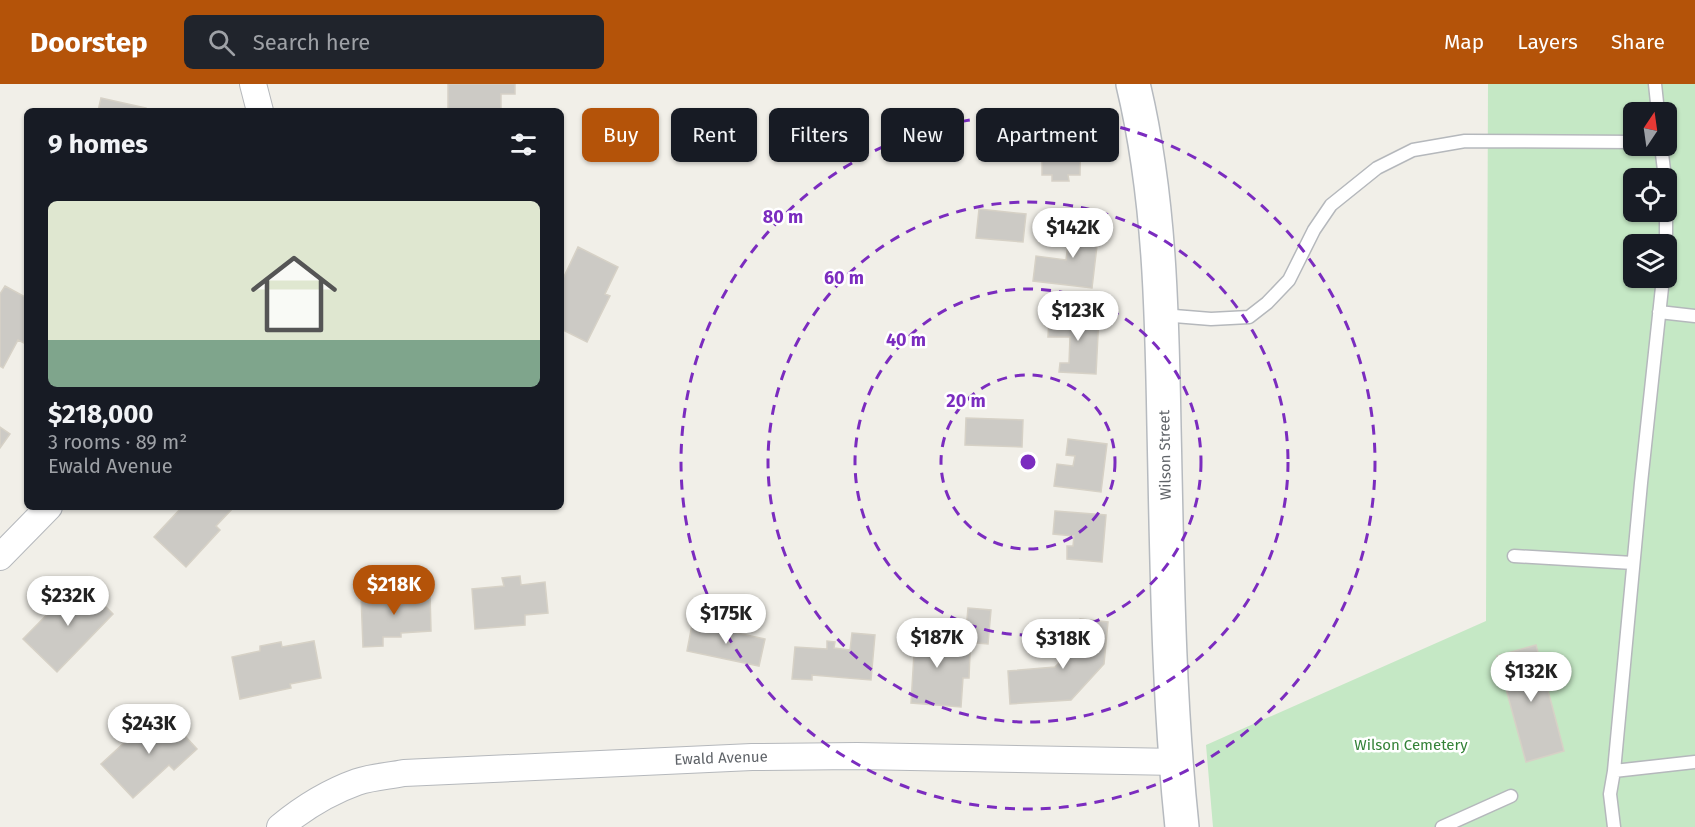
<!DOCTYPE html>
<html lang="en">
<head>
<meta charset="utf-8">
<style>
	body { margin:0; font-family:"Fira Sans",sans-serif; background:#20242c; color:#f1f3f6; height:100vh; display:flex; flex-direction:column; font-size:22px; white-space:nowrap }
	* { box-sizing:border-box; margin:0 }
	p { font-size:20px; color:#9ea1a6 }
	.icon { flex:none; width:33px; height:33px; fill:none; stroke:currentColor; stroke-width:2; stroke-linecap:round; stroke-linejoin:round }
	.map { position:relative; flex:1; overflow:hidden }
	.details { position:absolute; left:24px; top:24px; width:540px; height:402px; display:flex; flex-direction:column; background:#171b24; border-radius:9px; box-shadow:0 2px 4px #0004 }
	.details>* { flex:none }
	.guide { position:absolute; left:582px; top:24px; width:570px; height:54px; display:flex; gap:12px }
	.needle { width:39px; rotate:13deg }
	.fabs { position:absolute; left:1623px; top:18px; display:grid; gap:12px }
	.fabs a { display:grid; place-items:center; width:54px; height:54px; border-radius:9px; background:#171b24; box-shadow:0 2px 4px #0004; font-size:30px }
	.price { position:absolute; translate:-50% -51px; padding:0 14px; border-radius:21px; background:#fff; color:#222; font-size:20px; line-height:39px; filter:drop-shadow(0 2px 3px #0008) }
	.price::after { content:''; position:absolute; left:50%; top:36px; width:18px; height:14px; margin-left:-9px; background:inherit; clip-path:polygon(0 0,100% 0,50% 100%) }
	.price.selected { background:#b45309; color:#fff }
	ul { padding:0; list-style:none }
	li { display:grid; align-content:center; gap:12px; height:318px; padding:0 24px }
	li+li { border-top:2px solid #363941 }
	li span { display:grid; place-items:center; height:186px; border-radius:9px; color:#555 }
	li>.icon { margin-inline-start:auto }
	span .icon { width:108px; height:108px; fill:#fffc; stroke-width:1 }
	li b { font-size:26px }
	h2 { display:flex; justify-content:space-between; align-items:center; height:72px; padding:0 24px; font-size:26px }
	.tag { padding:0 21px; border-radius:9px; background:#171b24; box-shadow:0 2px 4px #0004; font-size:21px; line-height:54px }
	.tag.selected { background:#b45309; color:#fff }
	header { display:flex; align-items:center; gap:36px; box-sizing:border-box; height:84px; padding:0 30px; background:#b45309; color:#fff }
	header strong { font-size:28px }
	nav { display:flex; gap:33px; margin-inline-start:auto; font-size:21px }
	.search { width:420px; height:54px; background:#20242c; display:flex; align-items:center; gap:15px; box-sizing:border-box; padding:0 21px; border-radius:9px; color:#9ea1a6; font-size:22px }
	.map>svg:first-child { display:block }
</style>
</head>
<body>
<header>
<strong>Doorstep</strong>
<div class="search"><svg class="icon" aria-label="search" viewBox="0 0 24 24"><circle cx="10" cy="10" r="6"/><path d="M15 15l6 6"/></svg>Search here</div>
<nav><a>Map</a><a>Layers</a><a>Share</a></nav>
</header>
<div class="map">
<svg width="1695" height="743" viewBox="0 0 1695 743">
	<rect width="100%" height="100%" fill="#f1efe8"/>
	<path fill="#c5e8c5" fill-rule="evenodd" d="M1488,0H1695V743H1213L1206,661L1486,537ZM1634,28H1666V62H1634ZM1634,94H1666V128H1634ZM1634,160H1666V194H1634Z"/>
	<path fill="#cccac5" stroke="#d6d1c6" stroke-width="1.5" d="M448,0H515V10H501V27H448Z
		M101,14L146,24L145,27H98Z
		M1010,32L1081,33L1080,91H1068L1069,97H1052V91H1042V70H1051L1052,53H1010Z
		M979,125L1026,130L1023,158L976,154Z
		M1076,134L1100,136L1092,204L1033,197L1036,172L1066,176L1069,152L1074,153Z
		M578,163L618,183L605,210L610,212L587,258L561,245V199Z
		M5,202L25,213L27,209V254L24,259L18,256L3,284L0,282V210Z
		M1071,229L1099,231L1096,290L1059,288L1060,279H1069L1070,253H1048L1049,235H1071Z
		M966,334L1023,336L1022,363L965,361Z
		M0,343L10,350L0,364Z
		M1068,355L1107,360L1101,408L1054,402L1057,380L1073,382L1075,372L1066,371Z
		M182,423H234L216,442L220,446L186,483L154,453Z
		M1055,427L1106,431L1102,478L1067,475V462H1073L1074,452L1053,450Z
		M520,492L521,501L545,498L548,529L525,531V541L475,545L472,505L504,502L502,494Z
		M80,497L113,530L57,588L23,555Z
		M430,508L431,547L401,549V553H383V562L363,563L361,511Z
		M968,524L991,526L988,560L965,558Z
		M1080,535L1108,538L1104,580L1071,616L1010,620L1008,587L1055,583L1078,559Z
		M916,537L940,539L938,560L961,561L960,568L970,569L969,594H963L961,623L911,619Z
		M692,541L729,549L730,541L738,543L737,549L765,555L759,582L687,567Z
		M852,549L875,551L871,596L812,591V596L792,595L795,563L827,565V557L835,558L834,564L850,566Z
		M314,557L321,594L290,600L291,604L240,615L232,573L260,567V562L281,558L282,563Z
		M1536,561L1564,667L1526,678L1497,572Z
		M163,628L197,665L174,686L169,681L133,714L101,680L137,647L139,649Z"/>
	<g fill="none" stroke-linecap="round" stroke-linejoin="round">
		<g stroke="#b5b8bc" stroke-width="15">
			<path id="lane" d="M1655,0L1658,28
				M1661,62L1665,94
				M1666,111V116
				M1666,160V128
				M1659,228L1695,232
				M1162,231L1211,235L1249,233L1267,219L1289,196L1314,146L1331,121L1377,84L1413,66L1465,57L1634,58
				M1514,472L1633,479
				M1614,687L1695,678
				M1442,743L1511,712
				M1614,743L1610,710L1614,687L1641,399L1663,194"/>
		</g>
		<g stroke="#b5b8bc" stroke-width="28">
			<path id="street" d="M253,0L260,27
				M0,473L49,423
				M280,743C303,724 329,708 357,698C372,693 389,692 404,689L752,673L857,672L1177,678"/>
		</g>
		<g stroke="#b6babf" stroke-width="36">
			<path id="secondary" d="M1133,0C1160,112 1162,229 1164,343C1167,477 1168,610 1182,743"/>
		</g>
		<use href="#lane" stroke="#fff" stroke-width="12"/>
		<use href="#street" stroke="#fff" stroke-width="26"/>
		<use href="#secondary" stroke="#fff" stroke-width="33"/>
	</g>
	<g fill="none" stroke="#7b2cbf" stroke-width="3" stroke-dasharray="10 8">
		<circle cx="1028" cy="378" r="87"/>
		<circle cx="1028" cy="378" r="173"/>
		<circle cx="1028" cy="378" r="260"/>
		<circle cx="1028" cy="378" r="347"/>
	</g>
	<g text-anchor="middle" stroke-width="5" stroke-linejoin="round" paint-order="stroke">
		<g font-size="15" fill="#5f6368" stroke="#fff">
			<text transform="translate(1165 371) rotate(-91)" y="5">Wilson Street</text>
			<text transform="translate(721 674) rotate(-2)" y="5">Ewald Avenue</text>
		</g>
		<g font-size="15" fill="#348238" stroke="#fff">
			<text x="1411" y="666">Wilson Cemetery</text>
		</g>
	</g>
	<circle cx="1028" cy="378" r="9" fill="#7b2cbf" stroke="#fff" stroke-width="3"/>
	<g font-size="18" text-anchor="middle" font-weight="bold" fill="#7b2cbf" stroke="#fff" stroke-width="5" stroke-linejoin="round" paint-order="stroke">
		<text x="783" y="139">80 m</text>
		<text x="844" y="200">60 m</text>
		<text x="906" y="262">40 m</text>
		<text x="966" y="323">20 m</text>
	</g>
</svg>
<div class="fabs">
<a><svg class="needle" viewBox="-14 -14 28 28"><path d="M0-13l5 13h-10z" fill="#e53935"/><path d="M0 13l5-13h-10z" fill="#9ea1a6"/></svg></a>
<a><svg class="icon" aria-label="locate" viewBox="0 0 24 24"><circle cx="12" cy="12" r="6"/><path d="M12 2v4M12 18v4M2 12h4M18 12h4"/></svg></a>
<a><svg class="icon" aria-label="layers" viewBox="0 0 24 24"><path d="M12 4l9 5-9 5-9-5zM3 14l9 5 9-5"/></svg></a>
</div>
<b class="price" style="left:1073px;top:175px">$142K</b>
<b class="price" style="left:1078px;top:258px">$123K</b>
<b class="price selected" style="left:394px;top:532px">$218K</b>
<b class="price" style="left:68px;top:543px">$232K</b>
<b class="price" style="left:726px;top:561px">$175K</b>
<b class="price" style="left:937px;top:585px">$187K</b>
<b class="price" style="left:1063px;top:586px">$318K</b>
<b class="price" style="left:1531px;top:619px">$132K</b>
<b class="price" style="left:149px;top:671px">$243K</b>
<div class="guide">
<a class="tag selected">Buy</a>
<a class="tag">Rent</a>
<a class="tag">Filters</a>
<a class="tag">New</a>
<a class="tag">Apartment</a>
</div>
<section class="details">
<h2>9 homes<svg class="icon" aria-label="filters" viewBox="0 0 24 24"><path d="M4 7h16M4 17h16"/><circle cx="9" cy="7" r="2"/><circle cx="15" cy="17" r="2"/></svg></h2>
<ul>
<li><span style="background:linear-gradient(#dfe7d0 75%,#7fa58c 0)"><svg class="icon" aria-label="home" viewBox="0 0 24 24"><path d="M3 11l9-7 9 7M6 9v11h12V9"/></svg></span><div><b>$218,000</b><p>3 rooms · 89 m²</p><p>Ewald Avenue</p></div></li>
</ul>
</section>
</div>
</body>
</html>
